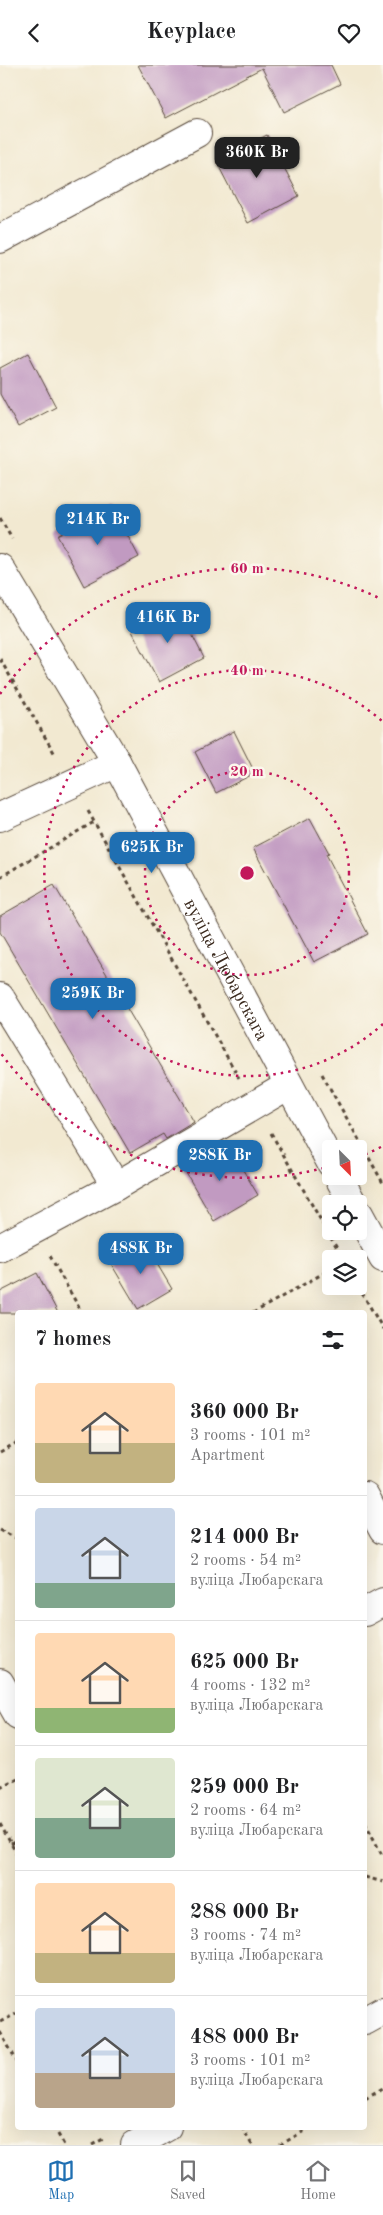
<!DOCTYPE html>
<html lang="en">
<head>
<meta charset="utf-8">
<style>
	body { margin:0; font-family:"Old Standard TT",serif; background:#f6f6f6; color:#202124; height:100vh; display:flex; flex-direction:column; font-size:19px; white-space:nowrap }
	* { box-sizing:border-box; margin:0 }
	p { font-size:16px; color:#757577 }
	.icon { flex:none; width:28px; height:28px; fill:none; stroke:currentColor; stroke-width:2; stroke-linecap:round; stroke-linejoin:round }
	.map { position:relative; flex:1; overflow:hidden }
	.details { position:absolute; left:15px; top:1245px; width:352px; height:820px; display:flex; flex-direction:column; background:#fff; border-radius:5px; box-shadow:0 5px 20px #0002 }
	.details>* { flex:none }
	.needle { width:32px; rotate:156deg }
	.buttons { position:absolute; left:322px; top:1075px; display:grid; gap:10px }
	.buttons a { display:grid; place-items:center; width:45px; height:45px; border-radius:5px; background:#fff; box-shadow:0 5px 20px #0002; font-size:25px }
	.price { position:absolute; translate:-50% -42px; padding:0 11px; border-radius:10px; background:#1f6fb2; color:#fff; font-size:16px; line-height:32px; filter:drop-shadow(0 1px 2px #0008) }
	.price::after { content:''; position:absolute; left:50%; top:30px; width:15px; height:11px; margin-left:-8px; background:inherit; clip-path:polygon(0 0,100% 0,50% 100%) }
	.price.active { background:#222; color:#fff }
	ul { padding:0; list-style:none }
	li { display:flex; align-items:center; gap:15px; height:125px; padding:0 20px }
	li+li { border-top:1px solid #e0e0e0 }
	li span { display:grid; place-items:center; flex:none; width:140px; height:100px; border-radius:5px; color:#555 }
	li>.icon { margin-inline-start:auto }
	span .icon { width:60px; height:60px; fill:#fffc; stroke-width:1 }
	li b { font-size:21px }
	h2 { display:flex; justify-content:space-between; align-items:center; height:60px; padding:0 20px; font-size:21px }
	header { display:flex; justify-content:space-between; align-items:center; height:65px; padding:0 20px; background:#fff; font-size:22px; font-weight:800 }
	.menu { display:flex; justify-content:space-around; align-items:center; height:70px; border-top:1px solid #e0e0e0; background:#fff; font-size:14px; color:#757577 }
	.menu a { display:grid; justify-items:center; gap:2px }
	.menu .active { color:#1f6fb2 }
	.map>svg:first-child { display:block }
</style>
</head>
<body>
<header><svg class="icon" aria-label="back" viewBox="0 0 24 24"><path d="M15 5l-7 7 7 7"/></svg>Keyplace<svg class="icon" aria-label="heart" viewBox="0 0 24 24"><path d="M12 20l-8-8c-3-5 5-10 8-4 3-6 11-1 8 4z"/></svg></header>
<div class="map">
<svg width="383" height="2080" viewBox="0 0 383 2080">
	<rect width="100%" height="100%" fill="#fbf7ec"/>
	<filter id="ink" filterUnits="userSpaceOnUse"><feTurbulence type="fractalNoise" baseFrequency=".02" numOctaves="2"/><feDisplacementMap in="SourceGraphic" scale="10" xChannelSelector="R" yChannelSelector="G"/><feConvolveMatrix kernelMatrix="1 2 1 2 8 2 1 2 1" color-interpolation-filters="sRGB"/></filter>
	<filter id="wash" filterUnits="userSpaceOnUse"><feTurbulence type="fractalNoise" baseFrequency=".0096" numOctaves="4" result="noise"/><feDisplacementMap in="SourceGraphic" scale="20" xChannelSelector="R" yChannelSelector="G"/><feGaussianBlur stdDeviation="1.12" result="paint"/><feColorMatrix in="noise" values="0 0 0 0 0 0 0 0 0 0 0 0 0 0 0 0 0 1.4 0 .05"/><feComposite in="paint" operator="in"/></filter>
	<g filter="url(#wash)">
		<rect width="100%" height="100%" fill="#f2e9d1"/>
		<g id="blocks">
			<path fill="#c19ac1" d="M138,0H331L340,19L284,47L262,3L166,53Z
				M267,70L299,131L248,158L216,96Z
				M28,288L56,342L18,362L0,329V303Z
				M112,441L139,492L84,521L57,470Z
				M178,542L204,593L159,617L132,566Z
				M234,666L255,708L216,728L195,687Z
				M310,753L329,788L326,789L368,869L314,897L253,783Z
				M54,820L194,1057L166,1074L163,1069L130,1088L0,867V851Z
				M228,1080L258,1130L214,1156L182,1101L210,1084L213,1089Z
				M144,1177L172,1224L138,1244L110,1197Z
				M37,1208L58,1248H0V1227Z"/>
		</g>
	</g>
	<g filter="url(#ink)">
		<use href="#blocks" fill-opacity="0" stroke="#564739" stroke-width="1"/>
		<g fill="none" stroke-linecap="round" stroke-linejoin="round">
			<g stroke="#564739" stroke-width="30">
				<g id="minor">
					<path d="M0,174L197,68"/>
					<path id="s1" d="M0,503L117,698L331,1098"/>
					<path d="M0,752L117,698"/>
					<path d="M0,932L116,1121L289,1020"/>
					<path d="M338,1111L353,1139"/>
					<path d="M359,1149L383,1193"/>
					<path d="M0,1183L116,1121"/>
					<path d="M365,1431L383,1465"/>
					<path d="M365,1547L383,1537"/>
					<path d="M0,1618L18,1650"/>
					<path d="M365,1956L383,1946"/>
					<path d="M135,2080L167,2062"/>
				</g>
			</g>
			<path stroke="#564739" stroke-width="3" stroke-dasharray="4 4" stroke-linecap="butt" d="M0,453L12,474
				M0,594L56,691
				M88,746L239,1013
				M0,812L94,757
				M322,1009L383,1118
				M271,1068L343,1194
				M50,1191L82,1248
				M358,1221L383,1264
				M253,1248L331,1204
				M0,1387L18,1377
				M0,1465L18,1474
				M0,1722L18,1713
				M365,1757L383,1792
				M0,1759L18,1791
				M11,1779L18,1775
				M365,1812L383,1817
				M0,1957L18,1948
				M0,1967L18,1998
				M365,2033L383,2023
				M54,2062L64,2080
				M242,2062L252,2080
				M92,2080L105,2073
				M280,2080L311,2062"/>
			<use href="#minor" stroke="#fff" stroke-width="28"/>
		</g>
	</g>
	<g fill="none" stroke="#c2185b" stroke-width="2.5" stroke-dasharray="2.5 5">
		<circle cx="247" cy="808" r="102"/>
		<path d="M383 959A203 203 0 1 1 383 657"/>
		<path d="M381 1082A305 305 0 0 1 359 1092M331 1101A305 305 0 0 1 0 987M0 629A305 305 0 0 1 381 534"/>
	</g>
	<g text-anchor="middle" stroke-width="5" stroke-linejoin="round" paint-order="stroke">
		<g font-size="19" fill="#3b2a1e" stroke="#fbf7ec">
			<text dy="7" stroke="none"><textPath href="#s1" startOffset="461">вуліца Любарскага</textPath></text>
		</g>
	</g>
	<circle cx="247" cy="808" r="8" fill="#c2185b" stroke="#fbf7ec" stroke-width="2.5"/>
	<g font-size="15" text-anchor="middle" font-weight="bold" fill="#c2185b" stroke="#fbf7ec" stroke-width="5" stroke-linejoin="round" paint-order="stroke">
		<text x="247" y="508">60 m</text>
		<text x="247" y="610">40 m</text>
		<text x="247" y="711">20 m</text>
	</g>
</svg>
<div class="buttons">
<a><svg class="needle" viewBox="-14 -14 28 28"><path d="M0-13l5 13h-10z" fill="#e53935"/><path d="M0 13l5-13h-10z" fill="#757577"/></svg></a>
<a><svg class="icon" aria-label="locate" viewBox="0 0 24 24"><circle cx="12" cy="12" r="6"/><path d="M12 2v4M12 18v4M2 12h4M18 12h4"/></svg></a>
<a><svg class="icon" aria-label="layers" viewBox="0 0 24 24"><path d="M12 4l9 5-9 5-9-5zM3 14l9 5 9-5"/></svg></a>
</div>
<b class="price active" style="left:257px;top:114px">360K Br</b>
<b class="price" style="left:98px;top:481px">214K Br</b>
<b class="price" style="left:168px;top:579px">416K Br</b>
<b class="price" style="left:152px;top:809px">625K Br</b>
<b class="price" style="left:93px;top:955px">259K Br</b>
<b class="price" style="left:220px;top:1117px">288K Br</b>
<b class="price" style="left:141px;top:1210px">488K Br</b>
<section class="details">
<h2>7 homes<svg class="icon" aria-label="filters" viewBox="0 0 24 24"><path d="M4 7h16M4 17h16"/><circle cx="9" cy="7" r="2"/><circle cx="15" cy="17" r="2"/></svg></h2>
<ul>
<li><span style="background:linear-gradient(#ffd9b3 60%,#c2b280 0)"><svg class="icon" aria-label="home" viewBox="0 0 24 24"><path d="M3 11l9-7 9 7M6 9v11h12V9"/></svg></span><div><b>360 000 Br</b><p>3 rooms · 101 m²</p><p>Apartment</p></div></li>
<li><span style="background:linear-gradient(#c9d6e8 75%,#7fa58c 0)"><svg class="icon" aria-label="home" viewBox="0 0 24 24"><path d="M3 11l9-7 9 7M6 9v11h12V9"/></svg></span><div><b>214 000 Br</b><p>2 rooms · 54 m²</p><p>вуліца Любарскага</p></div></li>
<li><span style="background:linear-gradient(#ffd9b3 75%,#8fb573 0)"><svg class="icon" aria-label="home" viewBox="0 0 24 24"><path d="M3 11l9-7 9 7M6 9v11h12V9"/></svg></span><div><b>625 000 Br</b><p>4 rooms · 132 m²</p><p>вуліца Любарскага</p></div></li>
<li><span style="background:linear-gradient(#dfe7d0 60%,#7fa58c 0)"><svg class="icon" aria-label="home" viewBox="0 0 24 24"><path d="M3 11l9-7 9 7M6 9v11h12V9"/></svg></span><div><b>259 000 Br</b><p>2 rooms · 64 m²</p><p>вуліца Любарскага</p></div></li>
<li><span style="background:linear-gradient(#ffd9b3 70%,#c2b280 0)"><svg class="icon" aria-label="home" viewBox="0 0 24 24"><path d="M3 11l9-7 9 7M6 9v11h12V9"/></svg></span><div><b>288 000 Br</b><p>3 rooms · 74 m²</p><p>вуліца Любарскага</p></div></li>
<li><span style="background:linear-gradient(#c9d6e8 65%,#b9a48a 0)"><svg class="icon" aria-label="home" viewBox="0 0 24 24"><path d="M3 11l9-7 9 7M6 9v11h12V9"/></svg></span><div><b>488 000 Br</b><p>3 rooms · 101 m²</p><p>вуліца Любарскага</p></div></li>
</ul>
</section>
</div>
<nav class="menu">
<a class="active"><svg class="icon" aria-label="map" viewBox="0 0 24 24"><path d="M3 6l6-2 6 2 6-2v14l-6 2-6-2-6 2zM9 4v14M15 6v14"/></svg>Map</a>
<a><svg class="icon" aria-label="saved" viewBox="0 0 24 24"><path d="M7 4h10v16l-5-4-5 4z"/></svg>Saved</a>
<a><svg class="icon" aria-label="home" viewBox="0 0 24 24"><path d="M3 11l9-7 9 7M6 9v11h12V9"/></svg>Home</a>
</nav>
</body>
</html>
